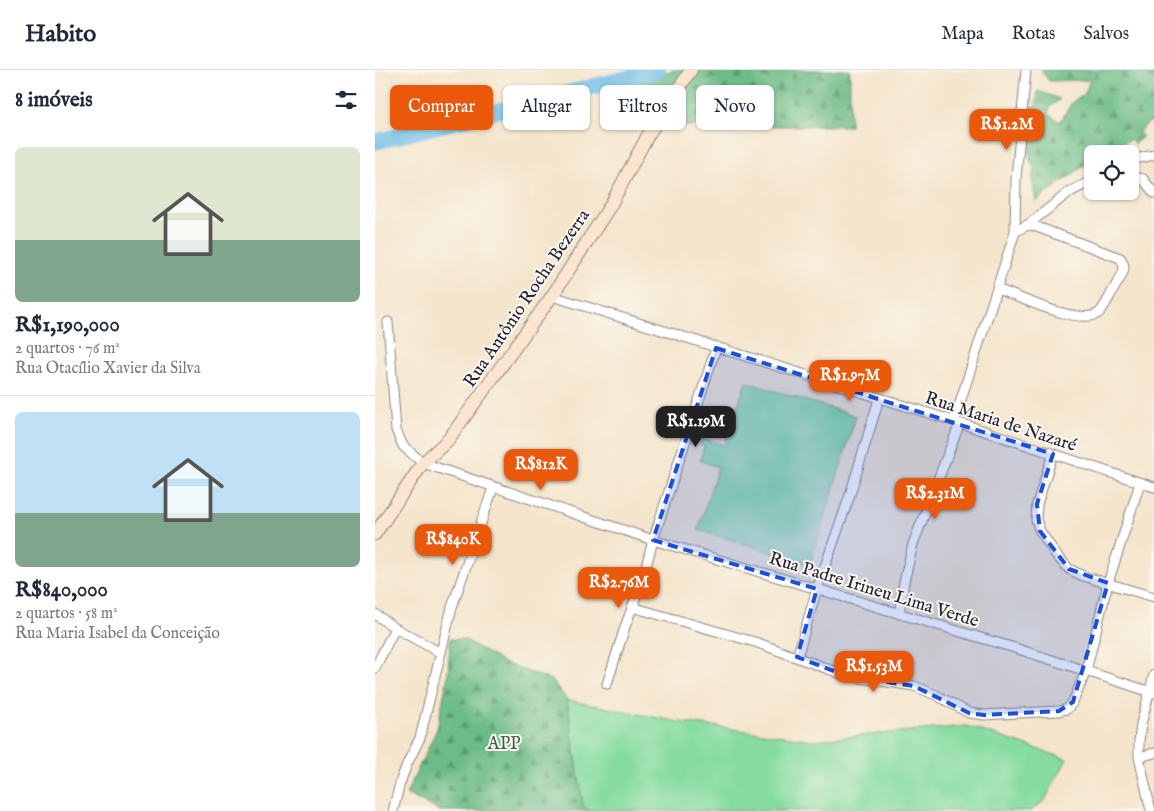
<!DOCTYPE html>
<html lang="pt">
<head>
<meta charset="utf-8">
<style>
	body { margin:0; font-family:"IM FELL English",serif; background:#f2f2f3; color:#1f2937; height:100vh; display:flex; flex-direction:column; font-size:19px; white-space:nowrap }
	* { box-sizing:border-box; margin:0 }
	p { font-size:16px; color:#747a83 }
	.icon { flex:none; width:28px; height:28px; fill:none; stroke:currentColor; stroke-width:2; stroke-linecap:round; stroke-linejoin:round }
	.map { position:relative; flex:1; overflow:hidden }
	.side { display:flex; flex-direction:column; background:#fff; width:375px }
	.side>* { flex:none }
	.guide { position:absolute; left:15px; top:15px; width:475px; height:45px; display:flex; gap:10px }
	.controls { position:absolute; left:709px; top:75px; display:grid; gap:10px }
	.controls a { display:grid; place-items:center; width:55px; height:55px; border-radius:8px; background:#fff; box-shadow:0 1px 4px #0004; font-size:25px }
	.price { position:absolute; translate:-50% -42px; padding:0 11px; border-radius:10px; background:#ea580c; color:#fff; font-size:16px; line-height:32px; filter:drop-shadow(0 1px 2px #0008) }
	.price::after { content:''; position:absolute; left:50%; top:30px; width:15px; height:11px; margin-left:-8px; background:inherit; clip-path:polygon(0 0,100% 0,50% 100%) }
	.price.on { background:#222; color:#fff }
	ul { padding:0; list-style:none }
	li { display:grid; align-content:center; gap:10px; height:265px; padding:0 15px }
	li+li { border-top:1px solid #e0e1e3 }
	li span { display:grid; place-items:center; height:155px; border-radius:8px; color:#555 }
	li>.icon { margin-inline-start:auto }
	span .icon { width:90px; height:90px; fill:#fffc; stroke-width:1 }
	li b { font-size:21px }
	h2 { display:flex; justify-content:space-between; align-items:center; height:60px; padding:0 15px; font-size:21px }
	.tag { padding:0 18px; border-radius:8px; background:#fff; box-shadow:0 1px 4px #0004; font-size:18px; line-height:45px }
	.tag.on { background:#ea580c; color:#fff }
	header { display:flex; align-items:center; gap:30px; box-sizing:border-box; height:70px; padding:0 25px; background:#fff; border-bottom:1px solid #e0e1e3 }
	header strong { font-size:24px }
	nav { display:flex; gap:28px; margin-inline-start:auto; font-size:18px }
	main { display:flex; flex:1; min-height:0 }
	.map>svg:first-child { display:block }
</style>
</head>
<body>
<header>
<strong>Habito</strong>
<nav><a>Mapa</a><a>Rotas</a><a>Salvos</a></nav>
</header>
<main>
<section class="side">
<h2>8 imóveis<svg class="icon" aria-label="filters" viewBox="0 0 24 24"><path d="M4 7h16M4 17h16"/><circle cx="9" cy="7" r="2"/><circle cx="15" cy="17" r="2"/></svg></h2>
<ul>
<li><span style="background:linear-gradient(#dfe7d0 60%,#7fa58c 0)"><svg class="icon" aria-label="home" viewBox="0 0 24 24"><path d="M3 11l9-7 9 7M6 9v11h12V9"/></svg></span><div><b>R$1,190,000</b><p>2 quartos · 76 m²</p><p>Rua Otacílio Xavier da Silva</p></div></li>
<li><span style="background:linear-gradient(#bfe0f5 65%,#7fa58c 0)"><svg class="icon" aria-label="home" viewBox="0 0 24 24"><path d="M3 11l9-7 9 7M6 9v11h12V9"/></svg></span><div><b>R$840,000</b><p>2 quartos · 58 m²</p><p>Rua Maria Isabel da Conceição</p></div></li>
</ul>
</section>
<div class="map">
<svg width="779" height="741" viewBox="0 0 779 741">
	<defs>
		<pattern id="forest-firs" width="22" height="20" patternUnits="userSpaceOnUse" patternTransform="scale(1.25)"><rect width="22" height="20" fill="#6cbc86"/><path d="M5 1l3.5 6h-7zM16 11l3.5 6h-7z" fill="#58986f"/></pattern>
	</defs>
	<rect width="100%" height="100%" fill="#fbf7ec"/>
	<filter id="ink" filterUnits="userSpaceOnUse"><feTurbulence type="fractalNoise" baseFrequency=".02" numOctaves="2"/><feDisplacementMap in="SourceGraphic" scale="10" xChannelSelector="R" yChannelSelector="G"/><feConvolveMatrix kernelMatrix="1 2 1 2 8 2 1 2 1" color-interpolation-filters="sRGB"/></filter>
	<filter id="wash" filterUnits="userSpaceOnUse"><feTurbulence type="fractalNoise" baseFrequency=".0096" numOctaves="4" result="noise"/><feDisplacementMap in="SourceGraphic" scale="20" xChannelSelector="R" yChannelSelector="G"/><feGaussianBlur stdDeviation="1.12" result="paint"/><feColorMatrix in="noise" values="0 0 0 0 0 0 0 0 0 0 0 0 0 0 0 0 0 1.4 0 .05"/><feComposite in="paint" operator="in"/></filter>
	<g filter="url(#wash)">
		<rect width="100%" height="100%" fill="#f4e4cb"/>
		<path fill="#86dca0" stroke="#547f6e" d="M371,312L481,346L435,494L323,460L343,397L325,391L329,376L325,375L327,368L349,375Z
			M192,630L299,651L438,670L592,656L692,689L670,730L656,741H214L208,735Z"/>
		<path fill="url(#forest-firs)" stroke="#476f60" d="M300,0H312L275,57L266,56L265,7Z
			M318,0H475V56H281Z
			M666,0H779V55L776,51L764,61L768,67L759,74L756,69L744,75L746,82L745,84H718L717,90L661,131L657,111L659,98L655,90L652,37L662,36L661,32L663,21L685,29L675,37L673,44L685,52L697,32L709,25L715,10L674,11Z
			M75,569H89L129,593L177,610L192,630L208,735L214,741H65L31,724L62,659L73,605Z"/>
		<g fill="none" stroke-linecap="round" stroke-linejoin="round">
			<path stroke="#6dbce7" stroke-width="16" d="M0,72L283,0"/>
		</g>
	</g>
	<g filter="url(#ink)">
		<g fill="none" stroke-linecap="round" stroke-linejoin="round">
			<g stroke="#8b8383" stroke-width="11">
				<path id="street" d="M755,90L779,85
					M755,106L768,109L779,123
					M640,162L641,108L651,0
					M622,219C642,226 708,258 725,242C731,235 736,223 741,215C747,206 753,197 745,188L654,154
					M177,226L579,351L779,417
					M13,252L21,360L28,376L48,393L278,470L643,579L779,623
					M579,351L640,162L654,154L693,123L718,110
					M678,384L662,434L661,450L665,461L682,486L694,499L708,506L779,527
					M257,537L383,573L472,606L539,616L561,625L594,643L609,645L684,641L692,639L698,632L711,601L733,513L765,413
					M0,544L20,558L66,583
					M524,544L529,512L538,474L585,353
					M422,587L442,519L474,428L504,329
					M0,598L20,558
					M232,614L250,557L268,508L278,470L341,278
					M764,687L779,683
					M18,741L25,713L32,694L45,668L77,537L118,418
					M776,741L764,687V671L766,654L779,605"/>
			</g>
			<g stroke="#8b8383" stroke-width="14">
				<path id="secondary" d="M0,464L48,393L73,370L177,226L235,136L273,65L316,0"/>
			</g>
			<use href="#street" stroke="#fff" stroke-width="9"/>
			<use href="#secondary" stroke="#fce5cf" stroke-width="12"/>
		</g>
	</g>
	<path fill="#1d4ed8" fill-opacity="0.2" stroke="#1d4ed8" stroke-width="4" stroke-dasharray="10 6" stroke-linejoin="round" d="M341,278L678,384L662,434L665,461L694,499L733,513L698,632L684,641L609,645L594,643L539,616L472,606L422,587L442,519L278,470Z"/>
	<g text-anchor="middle" stroke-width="4" stroke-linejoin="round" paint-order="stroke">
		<g font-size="18" fill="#22223b" stroke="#fbf7ec">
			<text transform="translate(151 228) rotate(-56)" y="6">Rua Antônio Rocha Bezerra</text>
			<text transform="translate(626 351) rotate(18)" y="6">Rua Maria de Nazaré</text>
			<text transform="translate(499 519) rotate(17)" y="6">Rua Padre Irineu Lima Verde</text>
		</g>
		<g font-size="18" fill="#405a59" stroke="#fbf7ec">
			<text x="129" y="679">APP</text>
		</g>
	</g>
</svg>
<div class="controls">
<a><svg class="icon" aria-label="locate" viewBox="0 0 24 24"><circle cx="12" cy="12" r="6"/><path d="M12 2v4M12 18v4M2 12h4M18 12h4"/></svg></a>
</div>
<b class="price" style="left:632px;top:81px">R$1.2M</b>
<b class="price" style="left:475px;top:332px">R$1.97M</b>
<b class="price on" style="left:321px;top:378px">R$1.19M</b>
<b class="price" style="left:166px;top:421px">R$812K</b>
<b class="price" style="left:560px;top:450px">R$2.31M</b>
<b class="price" style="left:78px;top:496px">R$840K</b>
<b class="price" style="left:244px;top:539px">R$2.76M</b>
<b class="price" style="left:499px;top:623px">R$1.53M</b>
<div class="guide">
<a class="tag on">Comprar</a>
<a class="tag">Alugar</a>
<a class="tag">Filtros</a>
<a class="tag">Novo</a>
</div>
</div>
</main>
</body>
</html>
